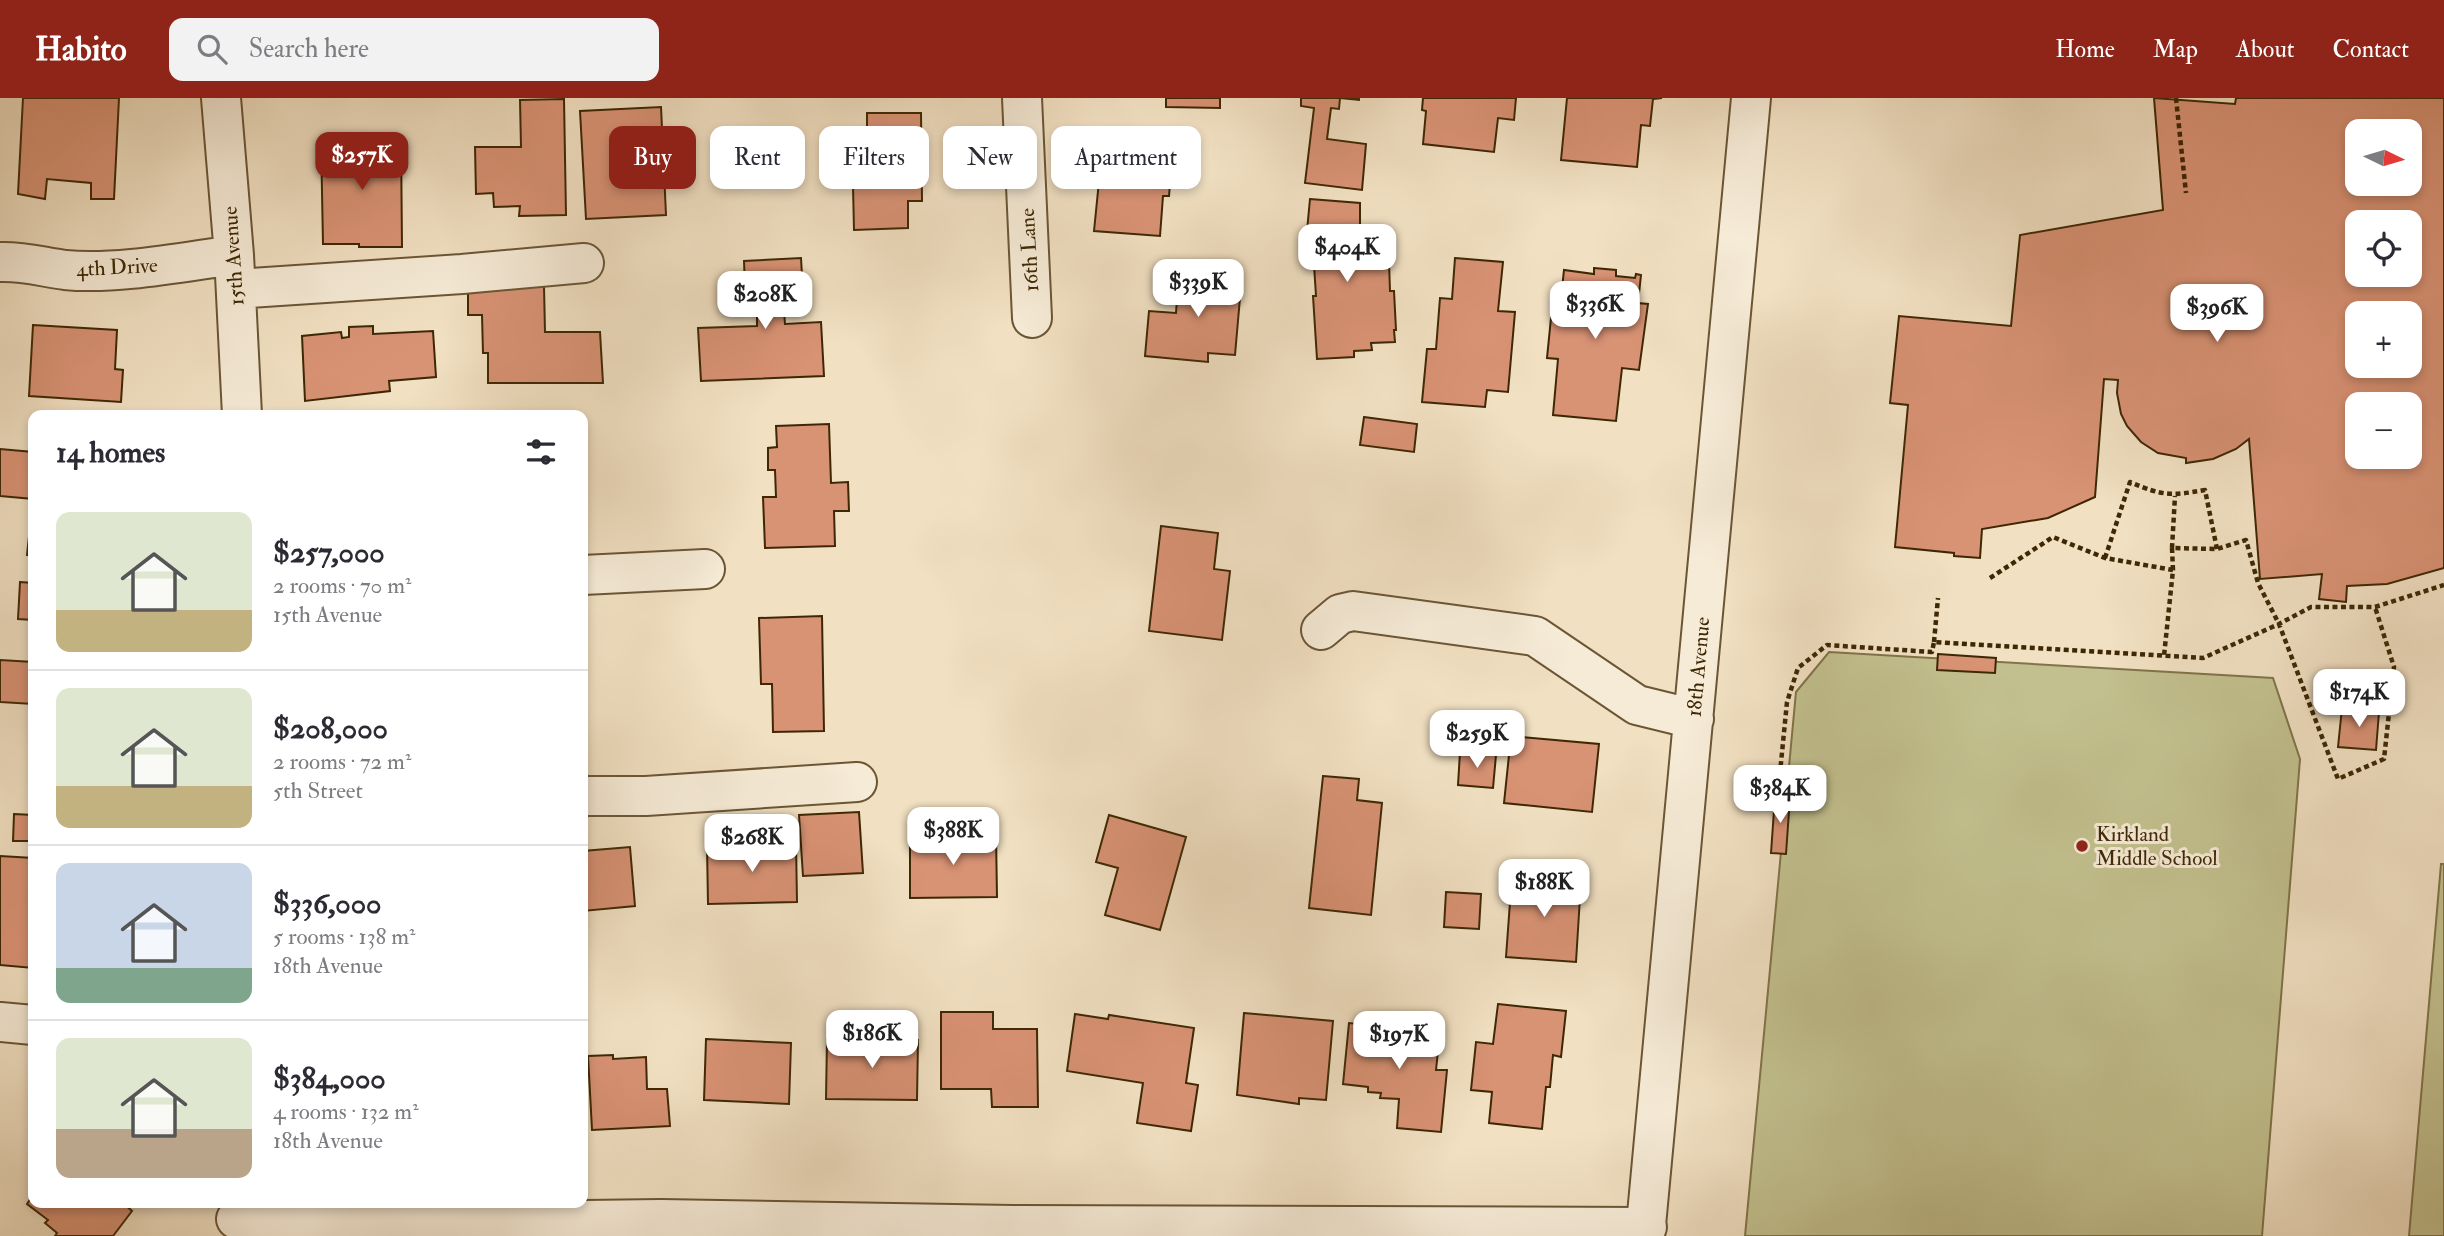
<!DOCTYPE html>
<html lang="en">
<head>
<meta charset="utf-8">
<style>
	body { margin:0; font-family:"IM FELL Double Pica",serif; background:#f2f2f3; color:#2b2b33; height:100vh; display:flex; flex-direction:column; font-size:26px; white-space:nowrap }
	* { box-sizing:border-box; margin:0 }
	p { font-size:23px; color:#7c7c81 }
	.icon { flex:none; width:38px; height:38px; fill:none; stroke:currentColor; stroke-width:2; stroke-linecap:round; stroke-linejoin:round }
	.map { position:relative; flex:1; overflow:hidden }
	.drawer { position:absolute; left:28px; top:312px; width:560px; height:798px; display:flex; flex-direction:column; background:#fff; border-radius:14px; box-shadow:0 4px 10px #0003 }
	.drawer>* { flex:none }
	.hud { position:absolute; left:609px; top:28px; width:665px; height:63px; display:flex; gap:14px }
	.needle { width:46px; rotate:95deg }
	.fabs { position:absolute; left:2345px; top:21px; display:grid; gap:14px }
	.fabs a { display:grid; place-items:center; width:77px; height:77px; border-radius:14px; background:#fff; box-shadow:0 4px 10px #0003; font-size:35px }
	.price { position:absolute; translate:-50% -60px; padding:0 16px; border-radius:14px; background:#fff; color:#222; font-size:23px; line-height:46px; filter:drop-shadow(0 2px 4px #0008) }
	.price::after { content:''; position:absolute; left:50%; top:42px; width:21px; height:16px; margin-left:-10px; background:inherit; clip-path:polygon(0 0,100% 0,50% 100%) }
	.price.on { background:#8f2418; color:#fff }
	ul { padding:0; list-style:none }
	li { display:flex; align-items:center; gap:21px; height:175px; padding:0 28px }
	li+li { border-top:2px solid #e1e1e2 }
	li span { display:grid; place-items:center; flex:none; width:196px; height:140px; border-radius:14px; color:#555 }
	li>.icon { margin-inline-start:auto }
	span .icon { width:84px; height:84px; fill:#fffc; stroke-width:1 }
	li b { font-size:30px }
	h2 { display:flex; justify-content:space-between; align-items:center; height:84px; padding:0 28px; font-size:30px }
	.chip { padding:0 24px; border-radius:14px; background:#fff; box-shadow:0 4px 10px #0003; font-size:24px; line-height:63px }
	.chip.on { background:#8f2418; color:#fff }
	header { display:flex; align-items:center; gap:42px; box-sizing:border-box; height:98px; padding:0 35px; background:#8f2418; color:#fff }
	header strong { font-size:33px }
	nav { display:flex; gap:38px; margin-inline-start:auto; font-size:24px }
	.search { width:490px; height:63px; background:#f2f2f3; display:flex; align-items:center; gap:18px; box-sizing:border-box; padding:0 24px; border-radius:14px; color:#7c7c81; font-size:26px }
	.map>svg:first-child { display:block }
</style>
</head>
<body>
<header>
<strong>Habito</strong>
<div class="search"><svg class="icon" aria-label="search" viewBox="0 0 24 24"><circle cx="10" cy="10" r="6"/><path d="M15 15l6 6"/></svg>Search here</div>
<nav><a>Home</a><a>Map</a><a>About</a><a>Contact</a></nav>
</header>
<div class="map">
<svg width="2444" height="1138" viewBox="0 0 2444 1138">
	<rect width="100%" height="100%" fill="#f1e0c2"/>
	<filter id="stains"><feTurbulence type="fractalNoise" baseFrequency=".00286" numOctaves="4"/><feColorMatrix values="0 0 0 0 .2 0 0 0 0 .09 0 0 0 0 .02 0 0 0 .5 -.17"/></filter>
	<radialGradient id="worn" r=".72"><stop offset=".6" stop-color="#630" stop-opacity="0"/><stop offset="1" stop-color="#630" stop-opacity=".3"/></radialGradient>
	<path fill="#c2c08e" stroke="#807449" stroke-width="2" d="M1829,554L2273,580L2300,661L2262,1138H1745L1796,594Z
		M2441,766H2444V1138H2409Z"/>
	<path fill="#d89274" stroke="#3e2804" stroke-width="2" fill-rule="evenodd" d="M23,0H119L114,101H91V85L47,81L45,101L18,96Z
		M1166,0H1220V10L1166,9Z
		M1301,0H1359V2L1340,0L1339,11L1331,10L1327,41L1366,46L1362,92L1305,85L1314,10L1301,8Z
		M1423,0H1516L1514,22L1498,20L1494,54L1423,46L1426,13L1422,12Z
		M1567,0H1662L1653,1L1650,28L1641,27L1637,69L1561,62Z
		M2154,0L2235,6L2236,0H2444V470L2387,486L2347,488L2346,504L2319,501L2322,476L2260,481L2249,341L2236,351L2213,361L2186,365V360L2158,355L2141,344L2127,328L2121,316L2117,295L2118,282L2104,281L2095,399L2048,420L1982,431L1980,460L1954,458V455L1895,449L1908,307L1890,305L1899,218L2011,228L2020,137L2163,112ZM2357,33H2410V86H2357ZM2357,124H2410V177H2357ZM2357,215H2410V268H2357ZM2357,306H2410V359H2357Z
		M564,1L566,117L519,118L520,108L494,109L493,95L476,96L475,49H521L520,2Z
		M661,9L666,117L586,121L580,13Z
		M867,15H921L922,103H908V130L854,132L852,44H867Z
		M401,40L402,149H359V146H323L321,41Z
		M1103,43L1173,49L1169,98H1163L1160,138L1094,133Z
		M1310,101L1360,105V154H1370L1371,165L1389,164L1390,193H1394L1396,232H1394L1395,244L1371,245L1372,252L1354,253V259L1317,261L1313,198H1316L1314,167L1331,166L1330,154H1305Z
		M801,160L804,212L784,213L785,226L821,224L824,278L701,283L698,230L757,228V216H746L744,163Z
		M1455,160L1503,164L1498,213L1515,214L1508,294L1487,292L1485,309L1422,304L1427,251H1436L1440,200L1452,201Z
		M1594,170L1616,172V178L1635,180L1636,176L1641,177L1638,205L1648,206L1639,272L1622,270L1616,323L1553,317L1558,261L1547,260L1553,200H1561L1564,172L1594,176Z
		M1179,172L1242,177L1235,257L1208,255V264L1145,258L1149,213L1176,215Z
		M544,188L545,234H600L603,285H488V255H483L482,217H468V192Z
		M33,227L117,232L115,271L123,272L121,304L29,298Z
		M373,228V236L433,233L436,279L389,283L390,293L305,303L302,238L341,234L342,240L349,239V229Z
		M1364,319L1417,326L1414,354L1360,347Z
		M829,326L831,385L848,384L849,413H834L835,448L765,450L763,399H776L775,372H768V350L777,349L776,328Z
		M0,351L33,354V458L27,457L33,401L0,398Z
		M1161,428L1218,435L1214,471L1230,473L1222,542L1149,533Z
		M20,484L33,485V522L18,521Z
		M822,518L824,633L773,634L772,586H761L759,520Z
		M1938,556L1996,560L1995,575L1937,572Z
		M0,562L33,564V606L0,604Z
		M2342,610L2379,614L2376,652L2338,649Z
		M1511,638L1599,646L1592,714L1504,705Z
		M1460,654L1496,657L1493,690L1458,687Z
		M1323,678L1359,681L1357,702L1382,705L1371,817L1309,810Z
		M1775,698L1790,699L1786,756L1771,755Z
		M859,714L863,775L803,778L799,717Z
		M14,716L33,717V747L32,743H13Z
		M1109,717L1186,739L1160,832L1105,817L1118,770L1096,764Z
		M996,737L997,799L910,800V739Z
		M796,745L797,804L708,806L707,748Z
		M630,749L635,808L583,813V753Z
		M0,758L33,760V870L0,867Z
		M1512,777L1581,783L1576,864L1506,859Z
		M1446,794L1481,796L1479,831L1444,829Z
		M1498,906L1566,913L1561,959L1553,957L1550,989H1546L1542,1031L1489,1025L1492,994L1471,992L1476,944L1493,946Z
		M941,914H993V931H1037L1038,1009H992L991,991H941Z
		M1244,915L1333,923L1326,1002L1299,1000V1006L1237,997Z
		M1075,916L1108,921L1109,917L1194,930L1186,985L1198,987L1191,1033L1137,1025L1143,985L1067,973Z
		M1395,924L1407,925L1412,931L1440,934L1436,972H1447L1441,1034L1397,1030L1399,1001L1380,1000L1381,995L1368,994V989L1343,986L1349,925L1388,929Z
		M706,941L791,945L789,1006L704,1002Z
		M827,941L918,942L917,1002L826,1001Z
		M613,957V961L646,959L647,991H667L670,1028L592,1032L588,958Z
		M33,1097V1104H122L132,1113L113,1138H55L57,1135L45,1125L48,1122L27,1106Z"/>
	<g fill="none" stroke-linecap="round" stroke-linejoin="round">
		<g stroke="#6b5634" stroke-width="42">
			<path id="minor" d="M221,0L234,157L242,317
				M1022,0L1032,220
				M0,164C24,163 42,169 65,172C117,177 182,164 234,157
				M236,191L462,176L584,165
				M583,477L705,471
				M1321,532L1340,516L1353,513L1535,538L1637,607L1694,621
				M583,698H646L857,684
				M0,924L33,927
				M236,1121L285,1126L661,1121L1012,1127L1647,1129
				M1645,1138L1751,0"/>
		</g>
		<path stroke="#3e2804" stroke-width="4.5" stroke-dasharray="5 3.5" stroke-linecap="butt" d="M2176,0L2186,95
			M2172,450L2175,398
			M2105,460L2130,384C2162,398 2171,398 2205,392L2217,451
			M2173,472L2172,450L2217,451L2246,442L2258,485L2279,526L2338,681L2384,661L2394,569L2375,509
			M1990,480L2053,439L2105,460L2173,472L2164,558
			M1934,544L1938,500
			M1779,685L1787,604L1798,570L1827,547L1932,554L1934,544L2203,560L2279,526L2311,509H2375L2444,487"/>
		<use href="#minor" stroke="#f6ebd7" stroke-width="38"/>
	</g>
	<circle fill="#8f2418" stroke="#f6ebd7" stroke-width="2.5" cx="2082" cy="748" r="7"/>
	<g text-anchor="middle" stroke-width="6" stroke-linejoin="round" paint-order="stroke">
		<g font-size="21" fill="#3e2804" stroke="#f6ebd7">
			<text transform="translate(1029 152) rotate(-93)" y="7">16th Lane</text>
			<text transform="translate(233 158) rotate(-94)" y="7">15th Avenue</text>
			<text transform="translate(117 169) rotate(-3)" y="7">4th Drive</text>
			<text transform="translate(1698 569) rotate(-85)" y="7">18th Avenue</text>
		</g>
		<g font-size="21" fill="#3e2804" stroke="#f6ebd7" text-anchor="start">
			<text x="2096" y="743">Kirkland<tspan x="2096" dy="24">Middle School</tspan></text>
		</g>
	</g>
	<rect width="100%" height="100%" filter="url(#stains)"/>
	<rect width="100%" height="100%" fill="url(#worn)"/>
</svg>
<div class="fabs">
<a><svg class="needle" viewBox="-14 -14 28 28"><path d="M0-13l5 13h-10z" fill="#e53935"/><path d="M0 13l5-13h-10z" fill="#7c7c81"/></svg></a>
<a><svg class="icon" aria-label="locate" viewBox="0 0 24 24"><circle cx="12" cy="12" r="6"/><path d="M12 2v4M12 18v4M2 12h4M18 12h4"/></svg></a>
<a>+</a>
<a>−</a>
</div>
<b class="price on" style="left:362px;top:94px">$257K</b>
<b class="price" style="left:1347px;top:186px">$404K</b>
<b class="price" style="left:1198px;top:221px">$339K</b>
<b class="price" style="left:765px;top:233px">$208K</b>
<b class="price" style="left:1595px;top:243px">$336K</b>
<b class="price" style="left:2217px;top:246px">$396K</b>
<b class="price" style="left:2359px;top:631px">$174K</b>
<b class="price" style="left:1477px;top:672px">$259K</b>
<b class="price" style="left:1780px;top:727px">$384K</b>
<b class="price" style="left:953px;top:769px">$388K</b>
<b class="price" style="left:752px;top:776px">$268K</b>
<b class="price" style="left:1544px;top:821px">$188K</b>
<b class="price" style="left:872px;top:972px">$186K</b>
<b class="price" style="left:1399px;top:973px">$197K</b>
<div class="hud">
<a class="chip on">Buy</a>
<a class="chip">Rent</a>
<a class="chip">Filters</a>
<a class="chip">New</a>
<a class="chip">Apartment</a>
</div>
<section class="drawer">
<h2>14 homes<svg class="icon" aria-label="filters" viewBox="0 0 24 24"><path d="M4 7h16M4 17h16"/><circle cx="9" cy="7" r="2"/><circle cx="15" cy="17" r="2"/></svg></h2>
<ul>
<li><span style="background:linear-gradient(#dfe7d0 70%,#c2b280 0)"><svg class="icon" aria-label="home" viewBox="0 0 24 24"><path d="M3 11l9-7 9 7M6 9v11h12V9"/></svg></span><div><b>$257,000</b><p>2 rooms · 70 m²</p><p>15th Avenue</p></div></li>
<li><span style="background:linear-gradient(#dfe7d0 70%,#c2b280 0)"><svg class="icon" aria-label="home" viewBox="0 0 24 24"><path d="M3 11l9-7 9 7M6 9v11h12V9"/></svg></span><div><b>$208,000</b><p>2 rooms · 72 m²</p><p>5th Street</p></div></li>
<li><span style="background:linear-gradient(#c9d6e8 75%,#7fa58c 0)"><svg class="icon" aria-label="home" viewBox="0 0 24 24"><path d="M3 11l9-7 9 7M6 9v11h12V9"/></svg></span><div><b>$336,000</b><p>5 rooms · 138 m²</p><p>18th Avenue</p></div></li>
<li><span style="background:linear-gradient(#dfe7d0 65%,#b9a48a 0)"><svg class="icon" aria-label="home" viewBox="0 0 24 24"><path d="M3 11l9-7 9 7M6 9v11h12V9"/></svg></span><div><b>$384,000</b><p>4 rooms · 132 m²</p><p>18th Avenue</p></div></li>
</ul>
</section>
</div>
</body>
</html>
